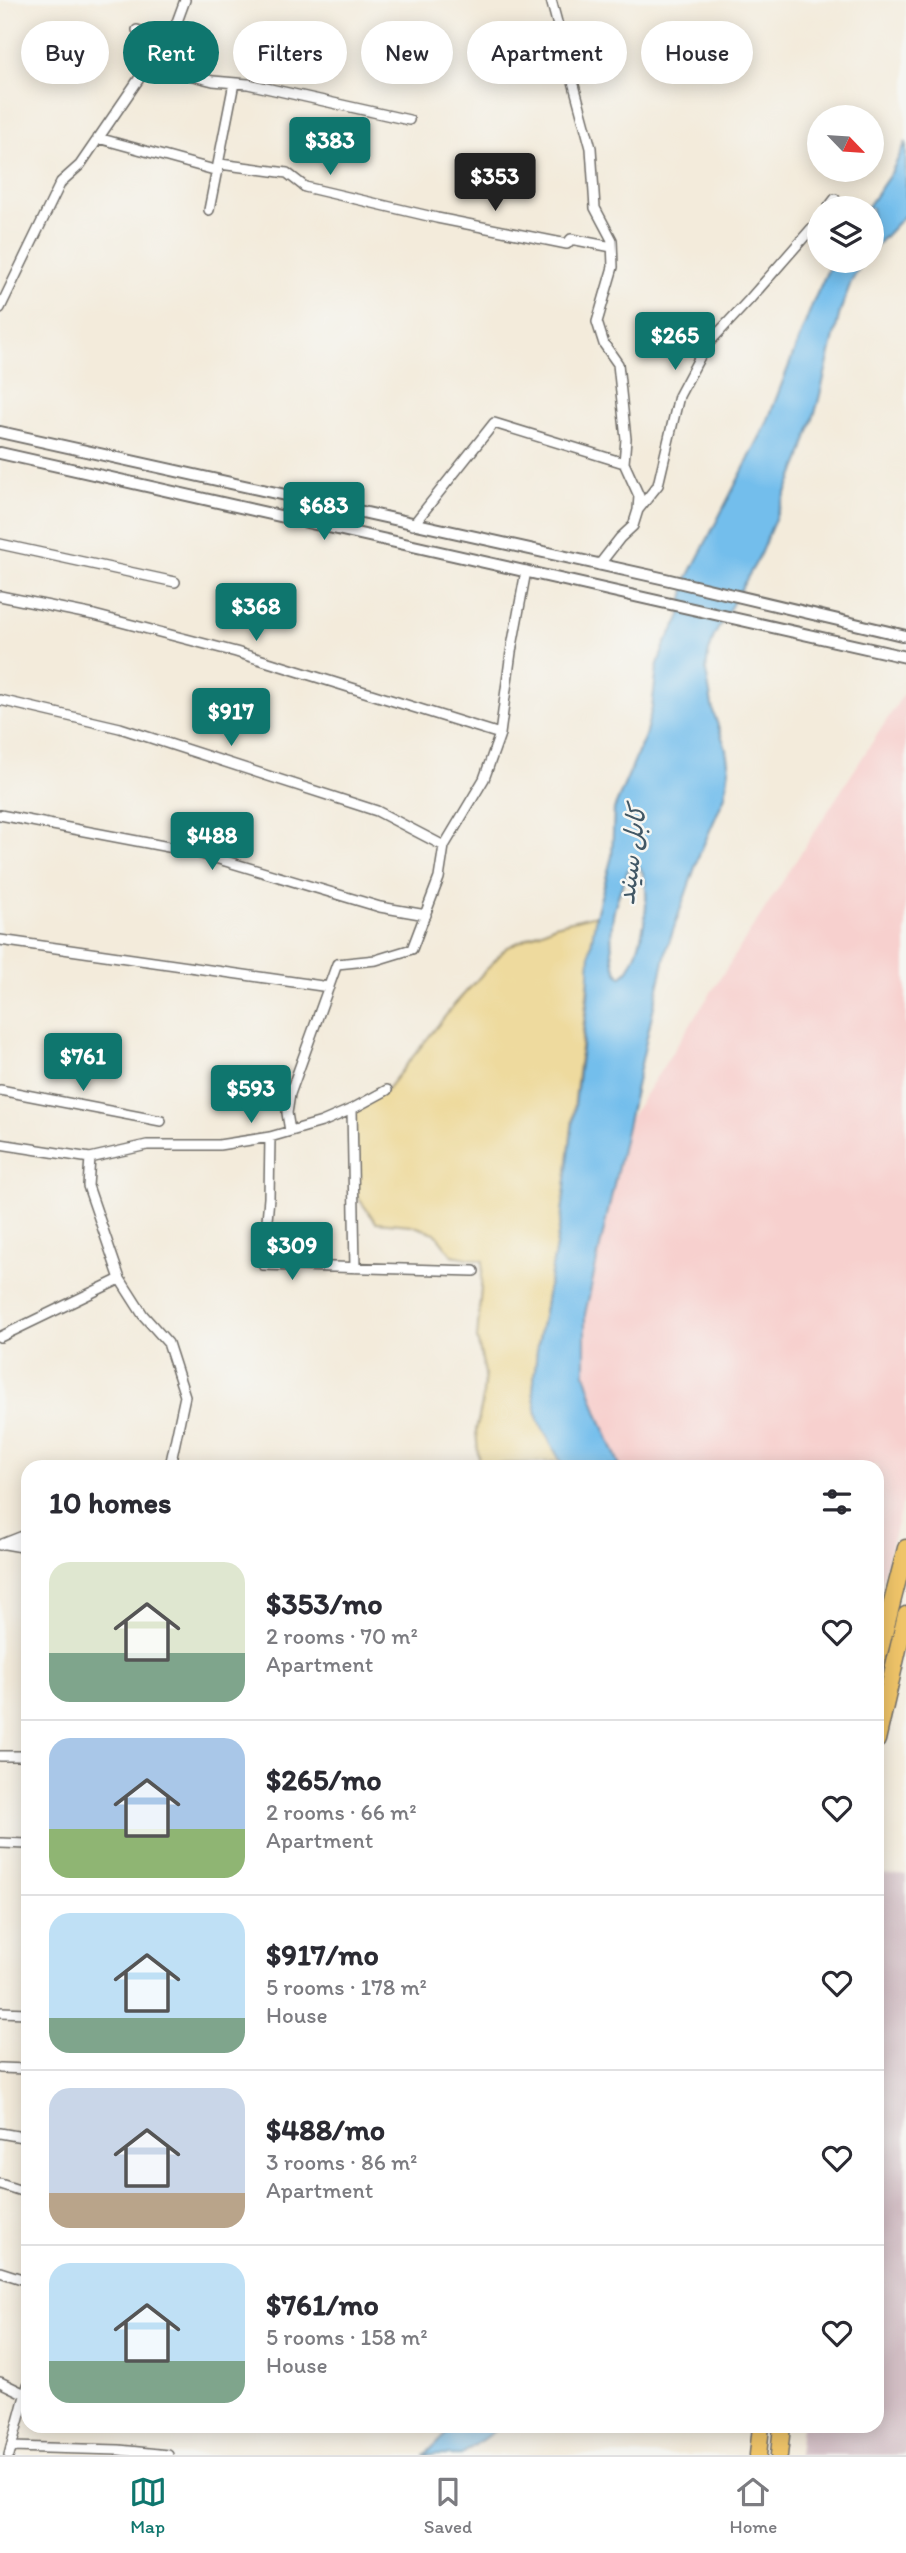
<!DOCTYPE html>
<html lang="en">
<head>
<meta charset="utf-8">
<style>
	body { margin:0; font-family:Itim,"Playpen Sans Arabic",sans-serif; background:#f7f7f7; color:#2b2b33; height:100vh; display:flex; flex-direction:column; font-size:26px; white-space:nowrap }
	* { box-sizing:border-box; margin:0 }
	p { font-size:23px; color:#7c7c81 }
	.icon { flex:none; width:38px; height:38px; fill:none; stroke:currentColor; stroke-width:2; stroke-linecap:round; stroke-linejoin:round }
	.map { position:relative; flex:1; overflow:hidden }
	.drawer { position:absolute; left:21px; top:1460px; width:863px; height:973px; display:flex; flex-direction:column; background:#fff; border-radius:21px; box-shadow:0 4px 18px #0003 }
	.drawer>* { flex:none }
	.banner { position:absolute; left:21px; top:21px; width:864px; height:63px; display:flex; gap:14px }
	.needle { width:46px; rotate:115deg }
	.controls { position:absolute; left:807px; top:105px; display:grid; gap:14px }
	.controls a { display:grid; place-items:center; width:77px; height:77px; border-radius:50%; background:#fff; box-shadow:0 4px 18px #0003; font-size:35px }
	.price { position:absolute; translate:-50% -60px; padding:0 16px; border-radius:7px; background:#0f766e; color:#fff; font-size:23px; line-height:46px; filter:drop-shadow(0 2px 4px #0008) }
	.price::after { content:''; position:absolute; left:50%; top:42px; width:21px; height:16px; margin-left:-10px; background:inherit; clip-path:polygon(0 0,100% 0,50% 100%) }
	.price.on { background:#222; color:#fff }
	ul { padding:0; list-style:none }
	li { display:flex; align-items:center; gap:21px; height:175px; padding:0 28px }
	li+li { border-top:2px solid #e1e1e2 }
	li span { display:grid; place-items:center; flex:none; width:196px; height:140px; border-radius:21px; color:#555 }
	li>.icon { margin-inline-start:auto }
	span .icon { width:84px; height:84px; fill:#fffc; stroke-width:1 }
	li b { font-size:30px }
	h2 { display:flex; justify-content:space-between; align-items:center; height:84px; padding:0 28px; font-size:30px }
	.pill { padding:0 24px; border-radius:32px; background:#fff; box-shadow:0 4px 18px #0003; font-size:24px; line-height:63px }
	.pill.on { background:#0f766e; color:#fff }
	.dock { display:flex; justify-content:space-around; align-items:center; height:98px; border-top:2px solid #e1e1e2; background:#fff; font-size:19px; color:#7c7c81 }
	.dock a { display:grid; justify-items:center; gap:4px }
	.dock .on { color:#0f766e }
	.map>svg:first-child { display:block }
</style>
</head>
<body>
<div class="map">
<svg width="906" height="2455" viewBox="0 0 906 2455">
	<rect width="100%" height="100%" fill="#f6f6f2"/>
	<filter id="ink" filterUnits="userSpaceOnUse"><feTurbulence type="fractalNoise" baseFrequency=".0143" numOctaves="2"/><feDisplacementMap in="SourceGraphic" scale="14" xChannelSelector="R" yChannelSelector="G"/><feConvolveMatrix kernelMatrix="1 2 1 2 8 2 1 2 1" color-interpolation-filters="sRGB"/></filter>
	<filter id="wash" filterUnits="userSpaceOnUse"><feTurbulence type="fractalNoise" baseFrequency=".00686" numOctaves="4" result="noise"/><feDisplacementMap in="SourceGraphic" scale="28" xChannelSelector="R" yChannelSelector="G"/><feGaussianBlur stdDeviation="1.57" result="paint"/><feColorMatrix in="noise" values="0 0 0 0 0 0 0 0 0 0 0 0 0 0 0 0 0 1.4 0 .05"/><feComposite in="paint" operator="in"/></filter>
	<g filter="url(#wash)">
		<rect width="100%" height="100%" fill="#f3ebdb"/>
		<path fill="#f7d0ce" d="M906,690V1490L877,1598V1466H620L598,1414L585,1373V1314L630,1118Z"/>
		<path fill="#d2bec4" d="M877,1874L906,1875V2455H798L801,2426H877Z"/>
		<path fill="#eeda9e" stroke="#8c8264" stroke-width="2" d="M596,915L562,1213L537,1350L533,1391L538,1420L561,1461L479,1465L476,1430L482,1404L485,1373L477,1339L483,1261L452,1255L435,1233L411,1225L376,1222L356,1195L352,1109L387,1089L455,1004L506,948L555,925Z"/>
		<path fill="#73beec" stroke="#4f748c" stroke-width="2" fill-rule="evenodd" d="M906,142V214L872,250V208H867L891,173Z
			M832,261H863L851,282L840,312L818,403L800,460L758,559L714,636L708,655L706,671L713,711L726,749L729,769L725,796L700,853L667,948L585,1314V1373L598,1414L620,1466H563L538,1420L533,1391L537,1350L562,1213L588,998L590,951L596,915L612,856L614,809L645,736L652,708L657,667L665,644L679,620L687,579L766,425L814,300ZM633,864L638,865C656,884 642,962 621,977C614,969 613,961 612,951C609,917 616,899 629,868Z
			M454,2426H501L461,2455H425Z"/>
	</g>
	<g filter="url(#ink)">
		<g fill="none" stroke-linecap="round" stroke-linejoin="round">
			<g stroke="#716e69" stroke-width="12">
				<path id="minor" d="M551,0L591,148L595,208L612,240L613,267L597,322L604,344L618,364L626,439L624,463L639,496L638,510
					M137,30L172,40
					M160,68L213,81L248,84L409,120
					M98,138L218,171
					M220,164L287,173L305,187L437,218L567,244L571,239L612,247
					M828,208L835,199
					M209,210L234,83
					M0,308L61,182L80,165L147,67L160,68L185,0
					M413,525L494,423L624,463
					M0,544L175,582
					M599,565L620,538L633,526L638,510L658,485L679,396L705,347L749,300L819,220
					M0,596L94,615L236,652L500,734
					M0,700L120,728L377,811L444,846
					M0,815L195,852L380,907L426,915
					M0,940L329,987
					M0,1090L161,1121
					M352,1109L355,1268
					M290,1131L287,1113L290,1094L337,964L376,960L412,949L439,878L444,846L484,779L500,734L511,652L526,571
					M270,1137L269,1198L263,1265L474,1271
					M0,1144L90,1158L147,1145H219L270,1137L322,1122L352,1109L387,1090
					M90,1158L88,1186L120,1279L143,1315L168,1343L185,1396L170,1466
					M0,1337L120,1279
					M5,1544L28,1548
					M0,1545L28,1534
					M0,1756H28
					M0,1843L28,1844
					M0,2012L28,2013
					M0,2068L28,2069
					M0,2133L28,2138
					M0,2184L28,2193
					M0,2272L28,2281
					M0,2382L25,2394
					M11,2447L119,2450L168,2455
					M9,2455L28,2385"/>
			</g>
			<g stroke="#716e69" stroke-width="14">
				<path id="tertiary" d="M0,432L661,578L906,636
					M0,453L906,657"/>
			</g>
			<g stroke="#716e69" stroke-width="19">
				<path id="trunk" d="M877,1661L906,1548
					M877,1740L906,1615
					M758,2455L761,2426
					M779,2455L782,2426"/>
			</g>
			<use href="#minor" stroke="#fff" stroke-width="9"/>
			<use href="#tertiary" stroke="#fff" stroke-width="10"/>
			<use href="#trunk" stroke="#efc469" stroke-width="16"/>
		</g>
	</g>
	<g text-anchor="middle" stroke-width="5" stroke-linejoin="round" paint-order="stroke">
		<g font-size="26" font-style="italic" fill="#415765" stroke="#f6f6f2">
			<text transform="translate(631 855) rotate(-83)" y="9">کابل سيند</text>
		</g>
	</g>
</svg>
<div class="controls">
<a><svg class="needle" viewBox="-14 -14 28 28"><path d="M0-13l5 13h-10z" fill="#e53935"/><path d="M0 13l5-13h-10z" fill="#7c7c81"/></svg></a>
<a><svg class="icon" aria-label="layers" viewBox="0 0 24 24"><path d="M12 4l9 5-9 5-9-5zM3 14l9 5 9-5"/></svg></a>
</div>
<b class="price" style="left:330px;top:177px">$383</b>
<b class="price on" style="left:495px;top:213px">$353</b>
<b class="price" style="left:675px;top:372px">$265</b>
<b class="price" style="left:324px;top:542px">$683</b>
<b class="price" style="left:256px;top:643px">$368</b>
<b class="price" style="left:231px;top:748px">$917</b>
<b class="price" style="left:212px;top:872px">$488</b>
<b class="price" style="left:83px;top:1093px">$761</b>
<b class="price" style="left:251px;top:1125px">$593</b>
<b class="price" style="left:292px;top:1282px">$309</b>
<div class="banner">
<a class="pill">Buy</a>
<a class="pill on">Rent</a>
<a class="pill">Filters</a>
<a class="pill">New</a>
<a class="pill">Apartment</a>
<a class="pill">House</a>
</div>
<section class="drawer">
<h2>10 homes<svg class="icon" aria-label="filters" viewBox="0 0 24 24"><path d="M4 7h16M4 17h16"/><circle cx="9" cy="7" r="2"/><circle cx="15" cy="17" r="2"/></svg></h2>
<ul>
<li><span style="background:linear-gradient(#dfe7d0 65%,#7fa58c 0)"><svg class="icon" aria-label="home" viewBox="0 0 24 24"><path d="M3 11l9-7 9 7M6 9v11h12V9"/></svg></span><div><b>$353/mo</b><p>2 rooms · 70 m²</p><p>Apartment</p></div><svg class="icon" aria-label="heart" viewBox="0 0 24 24"><path d="M12 20l-8-8c-3-5 5-10 8-4 3-6 11-1 8 4z"/></svg></li>
<li><span style="background:linear-gradient(#a9c7e8 65%,#8fb573 0)"><svg class="icon" aria-label="home" viewBox="0 0 24 24"><path d="M3 11l9-7 9 7M6 9v11h12V9"/></svg></span><div><b>$265/mo</b><p>2 rooms · 66 m²</p><p>Apartment</p></div><svg class="icon" aria-label="heart" viewBox="0 0 24 24"><path d="M12 20l-8-8c-3-5 5-10 8-4 3-6 11-1 8 4z"/></svg></li>
<li><span style="background:linear-gradient(#bfe0f5 75%,#7fa58c 0)"><svg class="icon" aria-label="home" viewBox="0 0 24 24"><path d="M3 11l9-7 9 7M6 9v11h12V9"/></svg></span><div><b>$917/mo</b><p>5 rooms · 178 m²</p><p>House</p></div><svg class="icon" aria-label="heart" viewBox="0 0 24 24"><path d="M12 20l-8-8c-3-5 5-10 8-4 3-6 11-1 8 4z"/></svg></li>
<li><span style="background:linear-gradient(#c9d6e8 75%,#b9a48a 0)"><svg class="icon" aria-label="home" viewBox="0 0 24 24"><path d="M3 11l9-7 9 7M6 9v11h12V9"/></svg></span><div><b>$488/mo</b><p>3 rooms · 86 m²</p><p>Apartment</p></div><svg class="icon" aria-label="heart" viewBox="0 0 24 24"><path d="M12 20l-8-8c-3-5 5-10 8-4 3-6 11-1 8 4z"/></svg></li>
<li><span style="background:linear-gradient(#bfe0f5 70%,#7fa58c 0)"><svg class="icon" aria-label="home" viewBox="0 0 24 24"><path d="M3 11l9-7 9 7M6 9v11h12V9"/></svg></span><div><b>$761/mo</b><p>5 rooms · 158 m²</p><p>House</p></div><svg class="icon" aria-label="heart" viewBox="0 0 24 24"><path d="M12 20l-8-8c-3-5 5-10 8-4 3-6 11-1 8 4z"/></svg></li>
</ul>
</section>
</div>
<nav class="dock">
<a class="on"><svg class="icon" aria-label="map" viewBox="0 0 24 24"><path d="M3 6l6-2 6 2 6-2v14l-6 2-6-2-6 2zM9 4v14M15 6v14"/></svg>Map</a>
<a><svg class="icon" aria-label="saved" viewBox="0 0 24 24"><path d="M7 4h10v16l-5-4-5 4z"/></svg>Saved</a>
<a><svg class="icon" aria-label="home" viewBox="0 0 24 24"><path d="M3 11l9-7 9 7M6 9v11h12V9"/></svg>Home</a>
</nav>
</body>
</html>
